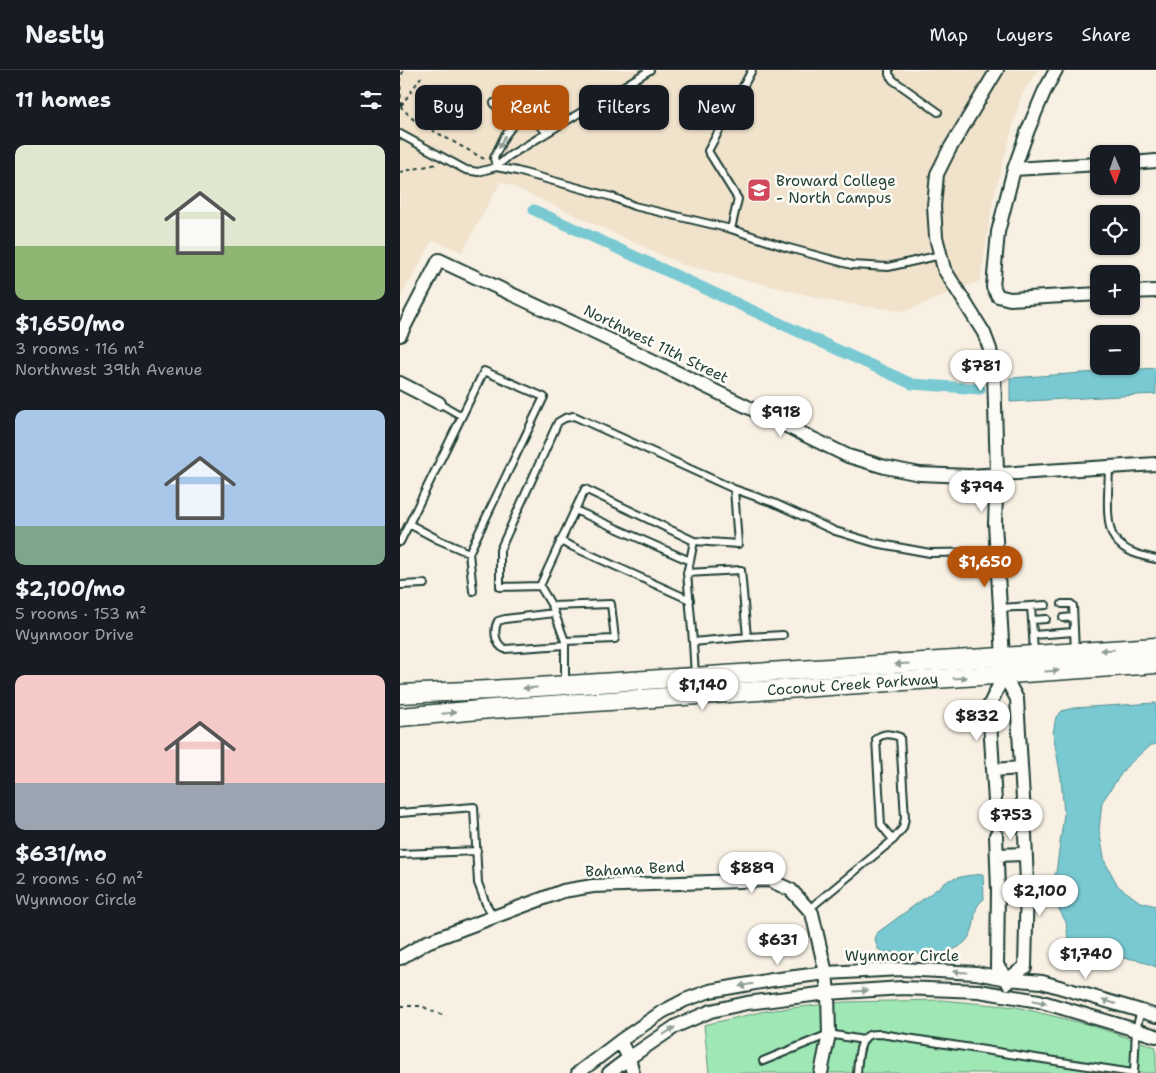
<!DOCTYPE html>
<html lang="en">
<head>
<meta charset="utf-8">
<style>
	body { margin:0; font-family:"Shantell Sans",sans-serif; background:#242831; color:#f1f3f6; height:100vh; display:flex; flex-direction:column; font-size:19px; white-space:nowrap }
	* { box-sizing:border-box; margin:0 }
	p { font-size:16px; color:#9ea1a6 }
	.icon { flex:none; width:28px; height:28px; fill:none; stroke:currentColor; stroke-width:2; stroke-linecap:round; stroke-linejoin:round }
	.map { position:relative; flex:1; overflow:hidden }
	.details { display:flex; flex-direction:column; background:#171b24; width:400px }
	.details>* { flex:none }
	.guide { position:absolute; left:15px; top:15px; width:475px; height:45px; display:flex; gap:10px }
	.needle { width:32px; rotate:178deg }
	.fabs { position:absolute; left:690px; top:75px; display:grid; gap:10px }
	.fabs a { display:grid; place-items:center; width:50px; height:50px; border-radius:10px; background:#171b24; box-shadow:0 1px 4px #0004; font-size:25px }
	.price { position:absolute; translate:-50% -42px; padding:0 11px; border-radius:18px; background:#fff; color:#222; font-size:16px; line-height:32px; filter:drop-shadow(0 1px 2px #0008) }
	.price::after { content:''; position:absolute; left:50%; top:30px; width:15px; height:11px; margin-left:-8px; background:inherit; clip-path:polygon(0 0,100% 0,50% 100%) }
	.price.active { background:#b45309; color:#fff }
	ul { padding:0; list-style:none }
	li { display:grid; align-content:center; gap:10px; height:265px; padding:0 15px }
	li span { display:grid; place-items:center; height:155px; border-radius:10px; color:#555 }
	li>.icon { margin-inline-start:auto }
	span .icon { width:90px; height:90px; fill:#fffc; stroke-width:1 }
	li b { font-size:21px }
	h2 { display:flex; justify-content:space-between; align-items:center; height:60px; padding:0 15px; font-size:21px }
	.chip { padding:0 18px; border-radius:10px; background:#171b24; box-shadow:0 1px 4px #0004; font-size:18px; line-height:45px }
	.chip.active { background:#b45309; color:#fff }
	header { display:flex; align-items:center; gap:30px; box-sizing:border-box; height:70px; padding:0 25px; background:#171b24; border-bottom:1px solid #363941 }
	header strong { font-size:24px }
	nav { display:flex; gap:28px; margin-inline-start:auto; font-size:18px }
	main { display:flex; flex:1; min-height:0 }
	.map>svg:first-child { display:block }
</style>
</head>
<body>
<header>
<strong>Nestly</strong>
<nav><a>Map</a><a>Layers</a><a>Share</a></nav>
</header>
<main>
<section class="details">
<h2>11 homes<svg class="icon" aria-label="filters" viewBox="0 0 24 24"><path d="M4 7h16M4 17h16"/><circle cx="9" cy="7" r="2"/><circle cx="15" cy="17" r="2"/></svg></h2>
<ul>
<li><span style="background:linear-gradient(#dfe7d0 65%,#8fb573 0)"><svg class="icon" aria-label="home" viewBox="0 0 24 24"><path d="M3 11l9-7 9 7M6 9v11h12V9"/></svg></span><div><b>$1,650/mo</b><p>3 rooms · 116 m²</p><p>Northwest 39th Avenue</p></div></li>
<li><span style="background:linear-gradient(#a9c7e8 75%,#7fa58c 0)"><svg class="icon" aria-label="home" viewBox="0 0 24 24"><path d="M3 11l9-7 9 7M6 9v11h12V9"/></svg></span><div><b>$2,100/mo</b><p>5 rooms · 153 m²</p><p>Wynmoor Drive</p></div></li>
<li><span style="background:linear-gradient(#f6c9c9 70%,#9aa5b1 0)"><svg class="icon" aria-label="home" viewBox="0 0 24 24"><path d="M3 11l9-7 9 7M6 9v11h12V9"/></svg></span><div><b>$631/mo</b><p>2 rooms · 60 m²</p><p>Wynmoor Circle</p></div></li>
</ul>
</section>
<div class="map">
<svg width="756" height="1003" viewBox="0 0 756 1003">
	<rect width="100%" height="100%" fill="#f7f0e3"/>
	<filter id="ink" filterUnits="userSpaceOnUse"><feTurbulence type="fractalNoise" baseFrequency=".02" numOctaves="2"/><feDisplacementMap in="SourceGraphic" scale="10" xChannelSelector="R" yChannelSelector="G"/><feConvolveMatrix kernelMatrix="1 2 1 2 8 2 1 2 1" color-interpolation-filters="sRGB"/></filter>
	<g filter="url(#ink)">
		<path fill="#f0e2cb" d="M0,0H638L621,26L593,130L580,211L505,241L441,233L281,194L101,111L62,182L33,170L0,228Z"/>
		<path fill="#9fe8b6" stroke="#5f9275" d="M541,930L616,937L690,955L756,977V1003H309L304,955L365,941L445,932Z"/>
		<path fill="#79c9d2" stroke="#559193" d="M756,298V324L610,332V308Z
			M756,633V674L749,676L725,698L702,732L699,760L705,792L718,816L740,832L756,836V897L739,890L686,883L669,877L666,852L657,836L648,835L645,809H651L656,803L664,744L661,708L653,663L656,647L662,641L673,638Z
			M583,804L584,829C573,837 576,846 573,857C564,894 511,883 484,882L478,879L475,870L477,863L549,810L565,806Z"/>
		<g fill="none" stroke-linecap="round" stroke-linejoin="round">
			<path stroke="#79c9d2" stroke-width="11" d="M134,140L512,314L580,319"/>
			<path stroke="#ccccc0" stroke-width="12" stroke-dasharray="12 6" stroke-linecap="butt" d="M624,745L625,764"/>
			<g stroke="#1f3d34" stroke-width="10">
				<path id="service" d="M489,0V4L493,10L538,42
					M94,33L111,58
					M147,63L133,49L126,48L114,54L104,67L94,88L96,97L109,86L250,0
					M0,64L66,100L78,102L96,97L117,101L212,127L234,136L331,159L385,177L452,195L488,197L541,185
					M331,159L338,129L308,81L352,0
					M84,301L144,327L69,483L39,470L9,454Z
					M39,333L62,346
					M709,397C709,414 704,456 715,469C724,482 742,486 756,489
					M334,419L374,433L435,461L475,473L530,483L597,482
					M160,471L290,530
					M0,472L9,454
					M69,483L73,521
					M290,491L287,503L293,572L295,606
					M287,503L341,500L347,567L293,572
					M0,515L24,514
					M140,516L100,517V480L158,352L165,348L174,346L334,419L338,474L294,471
					M662,534H671L673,536L675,581
					M152,536L211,534L215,569L165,571
					M631,536L633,565
					M600,538L646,535
					M154,543L105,549L98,551C93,560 95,575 105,579L165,575
					M663,548L673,547
					M632,550L646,549
					M347,567L383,565
					M634,585L633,565L674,562
					M165,614V571L152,536L140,516L175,440L290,491L294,471L185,419L175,440
					M0,743L74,737L78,813L86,834L94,847
					M0,784L77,781
					M409,839L493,770L503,758L505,748L500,667C490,664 484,662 476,669L481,755L493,770
					M363,991L429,964L463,970
					M457,1003C458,993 458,970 469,965C472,964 478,964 481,964L733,1003
					M734,1003L736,959L741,941"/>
			</g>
			<g stroke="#1f3d34" stroke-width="16">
				<path id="minor" d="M597,0L549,80L537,104L534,136L536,167L544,199L584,263L590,279L594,302L597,403L595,453L604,605L617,629L624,745
					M656,0L644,22L628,60L614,99L598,162L593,217L598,226L610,229L699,224
					M731,93L756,91
					M614,99L699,94
					M731,222L756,221
					M0,265L39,190L229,279L448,386L485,397L520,404L569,406L756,394
					M0,313L39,333
					M593,700L621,698
					M596,747L589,636L604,605
					M596,765L598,820L597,896L608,909V913
					M597,785L625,784
					M0,888L27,872L163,821L193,816L369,810L391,820L412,843L426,903L428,923L429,964L421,1003
					M608,909L625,897L627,814L625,764
					M220,971L229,988L233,1003
					M178,1003L220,971L262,942L285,930L310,921L372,910L426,903L501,899L576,903L608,909L642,912L741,941L756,946
					M209,1003L229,988L276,956L311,941L347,933L428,923L502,918L579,921L639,931L756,966"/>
			</g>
			<g stroke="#1f3d34" stroke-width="21">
				<g id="secondary">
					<path d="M0,624L90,620L756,577"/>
					<path id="s1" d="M0,647L91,639L756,594"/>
				</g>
			</g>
			<path stroke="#1f3d34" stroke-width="2" stroke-dasharray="4 4" stroke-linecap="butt" d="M0,36L14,50L86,90
				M1,36L0,7L4,0
				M1,36L21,7
				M0,102L37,94
				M0,936H22L31,941L46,946"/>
			<use href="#service" stroke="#fdfcf7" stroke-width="6"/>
			<use href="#minor" stroke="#fdfcf7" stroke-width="12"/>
			<use href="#secondary" stroke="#fdfcf7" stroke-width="18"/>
		</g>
		<defs><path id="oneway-solid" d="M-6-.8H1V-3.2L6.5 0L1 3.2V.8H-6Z" transform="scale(1.25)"/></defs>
		<g fill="#8e9c96">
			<use href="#oneway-solid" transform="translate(102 72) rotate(117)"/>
			<use href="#oneway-solid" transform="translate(707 580) rotate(176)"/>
			<use href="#oneway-solid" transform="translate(502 594) rotate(176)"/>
			<use href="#oneway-solid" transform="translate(652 601) rotate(-4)"/>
			<use href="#oneway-solid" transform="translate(560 608) rotate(-4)"/>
			<use href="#oneway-solid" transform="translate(130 618) rotate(176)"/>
			<use href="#oneway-solid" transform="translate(49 643) rotate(-5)"/>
			<use href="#oneway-solid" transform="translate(560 902) rotate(-177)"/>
			<use href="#oneway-solid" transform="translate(346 915) rotate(170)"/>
			<use href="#oneway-solid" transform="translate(461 921) rotate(-4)"/>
			<use href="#oneway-solid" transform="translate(640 932) rotate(13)"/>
			<use href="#oneway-solid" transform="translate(709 932) rotate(-164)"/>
			<use href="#oneway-solid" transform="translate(269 961) rotate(-33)"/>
		</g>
	</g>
	<defs>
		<g id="university-square" transform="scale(1.25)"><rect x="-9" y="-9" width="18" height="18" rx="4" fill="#d1495b" stroke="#fdfcf7"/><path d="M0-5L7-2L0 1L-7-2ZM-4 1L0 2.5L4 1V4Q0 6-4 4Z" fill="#fff"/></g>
	</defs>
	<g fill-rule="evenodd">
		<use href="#university-square" x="359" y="120"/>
	</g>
	<g text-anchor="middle" stroke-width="5" stroke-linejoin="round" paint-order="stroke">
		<g font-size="15" fill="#1f3d34" stroke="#fdfcf7" text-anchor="start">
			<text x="376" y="116">Broward College<tspan x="376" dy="17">- North Campus</tspan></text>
		</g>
		<g font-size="15" fill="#1f3d34" stroke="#fdfcf7">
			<text transform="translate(256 274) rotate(26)" y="5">Northwest 11th Street</text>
			<text dy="5" stroke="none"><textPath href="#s1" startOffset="454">Coconut Creek Parkway</textPath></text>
			<text transform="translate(235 799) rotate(-3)" y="5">Bahama Bend</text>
			<text x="502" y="891">Wynmoor Circle</text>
		</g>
	</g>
</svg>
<div class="fabs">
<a><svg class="needle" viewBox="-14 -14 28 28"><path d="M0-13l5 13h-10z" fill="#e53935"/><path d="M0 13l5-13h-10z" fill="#9ea1a6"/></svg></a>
<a><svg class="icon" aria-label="locate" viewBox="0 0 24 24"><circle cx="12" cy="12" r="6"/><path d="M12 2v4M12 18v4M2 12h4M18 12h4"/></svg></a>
<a>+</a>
<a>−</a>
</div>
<b class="price" style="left:581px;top:322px">$781</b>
<b class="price" style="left:381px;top:368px">$918</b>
<b class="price" style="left:582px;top:443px">$794</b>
<b class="price active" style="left:585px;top:518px">$1,650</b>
<b class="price" style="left:303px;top:641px">$1,140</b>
<b class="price" style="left:577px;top:672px">$832</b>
<b class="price" style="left:611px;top:771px">$753</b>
<b class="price" style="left:352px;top:824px">$889</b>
<b class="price" style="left:640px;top:847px">$2,100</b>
<b class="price" style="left:378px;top:896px">$631</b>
<b class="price" style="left:686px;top:910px">$1,740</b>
<div class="guide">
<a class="chip">Buy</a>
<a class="chip active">Rent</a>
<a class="chip">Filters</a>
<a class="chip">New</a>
</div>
</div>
</main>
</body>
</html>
